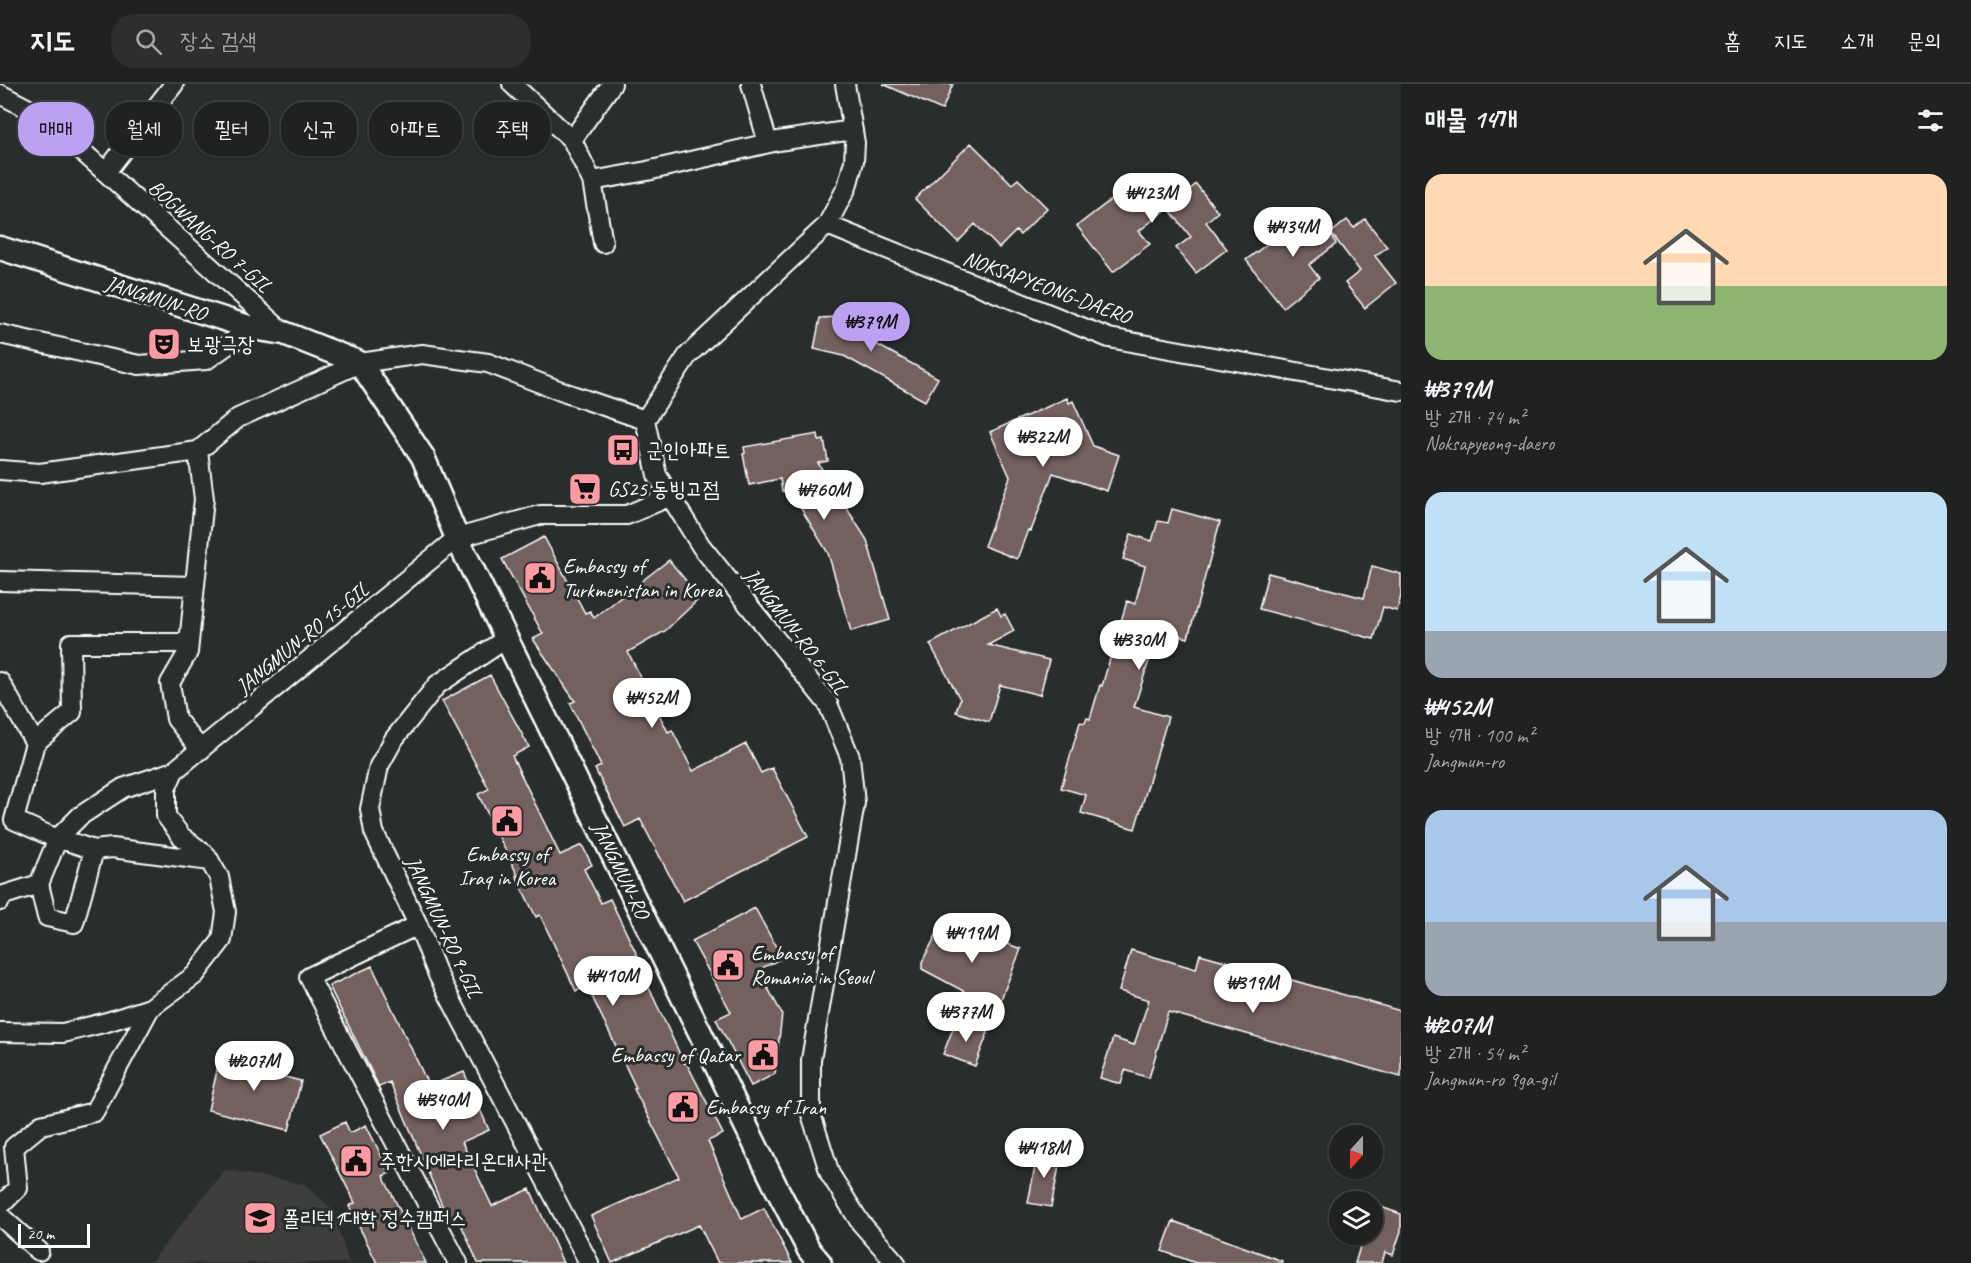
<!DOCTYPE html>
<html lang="ko">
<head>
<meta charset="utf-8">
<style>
	body { margin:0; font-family:Caveat,"Poor Story",sans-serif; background:#2d2f2f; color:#f1f3f6; height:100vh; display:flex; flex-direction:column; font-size:22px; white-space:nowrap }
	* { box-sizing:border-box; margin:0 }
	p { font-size:20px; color:#a2a4a5 }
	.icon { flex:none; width:33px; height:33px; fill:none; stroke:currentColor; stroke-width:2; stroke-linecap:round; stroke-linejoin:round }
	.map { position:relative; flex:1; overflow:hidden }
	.details { display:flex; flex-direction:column; background:#202222; width:570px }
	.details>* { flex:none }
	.hud { position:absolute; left:18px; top:18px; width:570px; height:54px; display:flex; gap:12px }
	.needle { width:39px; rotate:201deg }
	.controls { position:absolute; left:1329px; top:1041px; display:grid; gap:12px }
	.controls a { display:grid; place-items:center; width:54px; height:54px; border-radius:50%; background:#202222; box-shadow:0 2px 4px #0004,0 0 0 2px #3d3f40; font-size:30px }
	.scale { position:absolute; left:18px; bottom:15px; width:72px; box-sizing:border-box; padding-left:6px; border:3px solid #fff; border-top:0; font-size:16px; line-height:21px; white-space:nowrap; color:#fff; -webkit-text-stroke:4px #2a2d2e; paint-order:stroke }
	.price { position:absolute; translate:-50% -51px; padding:0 14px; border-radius:21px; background:#fff; color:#222; font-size:20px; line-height:39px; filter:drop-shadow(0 2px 3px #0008) }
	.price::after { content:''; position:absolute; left:50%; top:36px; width:18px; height:14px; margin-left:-9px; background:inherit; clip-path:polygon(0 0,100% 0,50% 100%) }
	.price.active { background:#bca0f2; color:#111 }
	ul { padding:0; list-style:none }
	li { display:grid; align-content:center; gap:12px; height:318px; padding:0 24px }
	li span { display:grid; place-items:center; height:186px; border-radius:18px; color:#555 }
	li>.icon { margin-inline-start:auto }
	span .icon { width:108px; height:108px; fill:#fffc; stroke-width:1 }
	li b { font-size:26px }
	h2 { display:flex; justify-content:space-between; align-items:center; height:72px; padding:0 24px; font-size:26px }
	.chip { padding:0 21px; border-radius:24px; background:#202222; box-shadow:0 2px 4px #0004,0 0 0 2px #3d3f40; font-size:21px; line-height:54px }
	.chip.active { background:#bca0f2; color:#111 }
	header { display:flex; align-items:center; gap:36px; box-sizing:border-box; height:84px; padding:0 30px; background:#202222; border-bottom:2px solid #3d3f40 }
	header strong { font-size:28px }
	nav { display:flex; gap:33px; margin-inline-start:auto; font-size:21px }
	.search { width:420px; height:54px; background:#2d2f2f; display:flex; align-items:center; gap:15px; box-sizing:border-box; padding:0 21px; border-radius:24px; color:#a2a4a5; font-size:22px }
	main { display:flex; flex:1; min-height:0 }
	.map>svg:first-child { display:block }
</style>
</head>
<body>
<header>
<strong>지도</strong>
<div class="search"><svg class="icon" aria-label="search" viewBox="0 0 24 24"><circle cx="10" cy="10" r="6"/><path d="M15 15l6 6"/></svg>장소 검색</div>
<nav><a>홈</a><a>지도</a><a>소개</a><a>문의</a></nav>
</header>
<main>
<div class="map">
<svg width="1401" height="1179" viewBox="0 0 1401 1179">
	<rect width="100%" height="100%" fill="#2a2d2e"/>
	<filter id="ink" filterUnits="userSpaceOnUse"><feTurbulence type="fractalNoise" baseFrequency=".0167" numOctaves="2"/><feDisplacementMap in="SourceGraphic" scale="12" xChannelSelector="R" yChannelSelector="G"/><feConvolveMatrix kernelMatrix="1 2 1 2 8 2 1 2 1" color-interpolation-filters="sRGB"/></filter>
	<g filter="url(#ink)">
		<path fill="#403d3d" d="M225,1086L304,1100L332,1125L349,1179H150Z"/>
		<path fill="#756161" stroke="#fff" stroke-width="1.5" d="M883,0H953L942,26Z
			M971,59L1012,100L1018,95L1047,124L1020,151L1016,147L999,164L975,140L958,158L915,115Z
			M1151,94L1162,114L1178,101L1185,110L1196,100L1218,128L1206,138L1227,165L1196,189L1176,164L1191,153L1162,116L1167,125L1139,147L1150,160L1113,188L1077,142L1138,95Z
			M1320,128L1336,160L1309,181L1319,194L1283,223L1246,176L1307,130Z
			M1365,135L1387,163L1375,172L1396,199L1365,224L1345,199L1360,187L1331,149L1347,136L1354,144Z
			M871,231L872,258L938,294L925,317L844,272L814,265L820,234Z
			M1067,314L1069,319L1073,317L1093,362L1119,371L1107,407L1053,389L1031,447L1028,446L1017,475L984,462L1010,393L990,348Z
			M818,350L819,357L824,356L828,377L818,379L867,456L890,536L851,547L828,469L791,408L782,407L780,395L749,401L743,370L745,369L744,363Z
			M1172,425L1220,438L1188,554L1159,546L1134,623L1168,633L1135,745L1081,729L1086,711L1061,704L1080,638L1085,639L1087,634L1090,635L1100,601L1102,602L1127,517L1135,520L1145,482L1123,475L1131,450L1152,457L1158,437L1168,439Z
			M544,453L585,529L590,527L594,534L669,476L700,514L665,547L628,568L668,648L672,646L693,687L746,660L761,689L772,684L808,753L683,817L640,735L625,743L595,685L601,682L570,619L575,617L533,555L543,550L502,475Z
			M1372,482L1401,490V512L1397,527L1383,523L1374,555L1259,525L1268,489L1364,514Z
			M997,524L1001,532L1005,530L1014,547L988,561L1049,576L1040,611L1000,601L989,638L956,628L960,615L930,560Z
			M490,591L529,663L512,672L560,771L582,761L592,781L584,785L601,819L610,815L640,877L637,878L684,979L686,978L723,1050L708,1057L742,1135L764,1124L792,1179H718L699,1141L612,1179L591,1132L679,1093L634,1005L636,1004L587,902L576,907L540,831L536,833L516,792H518L478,710L489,705L442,617Z
			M755,824L782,874L758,886L782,930L775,990L751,1002L716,935L731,928L692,857Z
			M942,840L985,862L989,853L1021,865L997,925L922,885V878Z
			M1131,866L1196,885L1200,870L1401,927V993L1168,928L1149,994L1125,986L1121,1000L1100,994L1113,954L1134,961L1149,916L1119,907Z
			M372,882L429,1002L464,988L489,1046L462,1058L492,1122L530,1105L563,1179H478L456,1129L447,1133L390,998L379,1003L329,902Z
			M956,937L988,948L975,982L943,970Z
			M221,969L271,981L269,989L301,997L289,1046L208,1026Z
			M345,1038L350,1049L366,1041L390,1089L383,1092L426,1179H377L349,1122L355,1119L320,1050Z
			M1038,1067L1061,1072L1051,1123L1028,1119Z
			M1372,1120L1401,1130V1147L1393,1171L1385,1168L1382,1179H1355L1364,1150H1372Z
			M1173,1137L1282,1177L1281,1179H1196L1162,1167Z"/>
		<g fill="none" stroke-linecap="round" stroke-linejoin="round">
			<g stroke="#fff" stroke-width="22">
				<path id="minor" d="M512,0L572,56L592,97L647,87L778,57L853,46
					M751,0L768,59
					M0,10L44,33L284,249
					M572,56L612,0
					M106,88L174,0
					M592,97L603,159
					M827,141L1109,254L1401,307
					M0,250L139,281L206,276L252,244
					M645,336L688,271L827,141L847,103L854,77L855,59L845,0
					M198,367L204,415L188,568L170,599L176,635L201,666
					M0,386L40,389L198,367L238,334L360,279L422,270L488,279L566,309L645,336L657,391L701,462L828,620L850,673L855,719L811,976V1030L830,1090L860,1138L896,1179
					M0,497L195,502
					M507,554L437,601L394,655L379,682L370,725L374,748L418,841L438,891L589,1179
					M0,598L35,659L14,736L48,751L58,754L80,732L123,704L174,687L457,454L540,431H627L671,412
					M35,659L72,628L71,559H189
					M94,766L74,839L47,833L39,800L58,754L94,766L112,764L210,777
					M0,817L4,811L39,800
					M418,841L309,893L458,1179
					M0,948L63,949L107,938L150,924L195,891L222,856L226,828L219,793L206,771L181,752L166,732V705L174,687
					M0,1122L18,1104L14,1063L41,1041L94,1028L150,924
					M0,1132L39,1167"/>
			</g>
			<g stroke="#fff" stroke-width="27">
				<path id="tertiary" d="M0,164L252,244L284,249L360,279L423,373L457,454L775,1101L809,1166L820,1179"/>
			</g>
			<use href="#minor" stroke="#2a2d2e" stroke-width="18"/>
			<use href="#tertiary" stroke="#2a2d2e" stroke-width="22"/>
		</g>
	</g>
	<defs>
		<g id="theatre-square" transform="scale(1.725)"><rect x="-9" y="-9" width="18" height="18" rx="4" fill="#ff9aa2" stroke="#2a2d2e"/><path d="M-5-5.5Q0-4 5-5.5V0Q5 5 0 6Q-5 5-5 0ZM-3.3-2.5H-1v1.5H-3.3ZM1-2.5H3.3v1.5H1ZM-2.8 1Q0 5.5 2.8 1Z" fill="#111"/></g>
		<g id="bus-square" transform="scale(1.725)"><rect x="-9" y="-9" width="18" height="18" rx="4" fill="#ff9aa2" stroke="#2a2d2e"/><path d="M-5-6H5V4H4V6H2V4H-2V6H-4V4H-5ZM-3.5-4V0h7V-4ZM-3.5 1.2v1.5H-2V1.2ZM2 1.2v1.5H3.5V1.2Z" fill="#111"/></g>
		<g id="supermarket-square" transform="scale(1.725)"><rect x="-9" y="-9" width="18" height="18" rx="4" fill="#ff9aa2" stroke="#2a2d2e"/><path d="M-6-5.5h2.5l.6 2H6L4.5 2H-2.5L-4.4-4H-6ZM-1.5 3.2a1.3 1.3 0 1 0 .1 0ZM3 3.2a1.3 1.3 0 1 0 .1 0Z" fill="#111"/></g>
		<g id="civic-square" transform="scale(1.725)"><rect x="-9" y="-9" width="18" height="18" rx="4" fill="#ff9aa2" stroke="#2a2d2e"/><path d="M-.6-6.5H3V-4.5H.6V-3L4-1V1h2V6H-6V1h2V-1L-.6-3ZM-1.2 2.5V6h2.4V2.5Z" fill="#111"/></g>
		<g id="university-square" transform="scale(1.725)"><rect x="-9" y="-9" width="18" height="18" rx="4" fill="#ff9aa2" stroke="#2a2d2e"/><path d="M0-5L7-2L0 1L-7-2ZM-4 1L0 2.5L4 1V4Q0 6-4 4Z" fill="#111"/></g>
	</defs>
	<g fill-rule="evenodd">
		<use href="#theatre-square" x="164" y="260"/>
		<use href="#bus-square" x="623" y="366"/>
		<use href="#supermarket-square" x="585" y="405"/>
		<use href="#civic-square" x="540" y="494"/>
		<use href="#civic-square" x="507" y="737"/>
		<use href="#civic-square" x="728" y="881"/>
		<use href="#civic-square" x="763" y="971"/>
		<use href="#civic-square" x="683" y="1023"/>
		<use href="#civic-square" x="356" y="1077"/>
		<use href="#university-square" x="260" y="1134"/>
	</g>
	<g text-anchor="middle" stroke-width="6" stroke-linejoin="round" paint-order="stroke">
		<g font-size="21" fill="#fff" stroke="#2a2d2e">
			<text transform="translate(210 152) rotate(42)" y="7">BOGWANG-RO 7-GIL</text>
			<text transform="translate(1047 203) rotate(20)" y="7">NOKSAPYEONG-DAERO</text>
			<text transform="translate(156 214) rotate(18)" y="7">JANGMUN-RO</text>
			<text transform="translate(796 547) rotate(52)" y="7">JANGMUN-RO 6-GIL</text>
			<text transform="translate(302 554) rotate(-39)" y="7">JANGMUN-RO 15-GIL</text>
			<text transform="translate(621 786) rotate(64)" y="7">JANGMUN-RO</text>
			<text transform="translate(444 843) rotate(65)" y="7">JANGMUN-RO 9-GIL</text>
		</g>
		<g font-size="21" fill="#fff" stroke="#2a2d2e" text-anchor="start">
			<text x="187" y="267">보광극장</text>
			<text x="646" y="373">군인아파트</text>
			<text x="608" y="412">GS25 동빙고점</text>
			<text x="563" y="489">Embassy of<tspan x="563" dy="24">Turkmenistan in Korea</tspan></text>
			<text x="507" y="777" text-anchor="middle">Embassy of<tspan x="507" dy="24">Iraq in Korea</tspan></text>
			<text x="751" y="876">Embassy of<tspan x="751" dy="24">Romania in Seoul</tspan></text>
			<text x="740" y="978" text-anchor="end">Embassy of Qatar</text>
			<text x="706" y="1030">Embassy of Iran</text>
			<text x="379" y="1084">주한시에라리온대사관</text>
			<text x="283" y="1141">폴리텍1대학 정수캠퍼스</text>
		</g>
	</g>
</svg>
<div class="controls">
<a><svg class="needle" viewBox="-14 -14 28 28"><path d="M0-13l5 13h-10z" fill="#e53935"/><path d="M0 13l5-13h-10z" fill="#a2a4a5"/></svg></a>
<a><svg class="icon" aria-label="layers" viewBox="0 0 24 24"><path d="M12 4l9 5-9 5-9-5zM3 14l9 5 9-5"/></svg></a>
</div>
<div class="scale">20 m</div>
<b class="price" style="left:1152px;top:140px">₩423M</b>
<b class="price" style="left:1293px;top:174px">₩434M</b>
<b class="price active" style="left:871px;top:269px">₩379M</b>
<b class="price" style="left:1043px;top:384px">₩322M</b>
<b class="price" style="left:824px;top:437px">₩760M</b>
<b class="price" style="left:1139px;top:587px">₩330M</b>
<b class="price" style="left:652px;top:645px">₩452M</b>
<b class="price" style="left:972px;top:880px">₩419M</b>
<b class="price" style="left:613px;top:923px">₩410M</b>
<b class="price" style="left:1253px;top:930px">₩319M</b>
<b class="price" style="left:966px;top:959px">₩377M</b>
<b class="price" style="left:254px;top:1008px">₩207M</b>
<b class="price" style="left:443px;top:1047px">₩340M</b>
<b class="price" style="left:1044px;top:1095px">₩418M</b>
<div class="hud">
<a class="chip active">매매</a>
<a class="chip">월세</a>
<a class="chip">필터</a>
<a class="chip">신규</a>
<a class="chip">아파트</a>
<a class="chip">주택</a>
</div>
</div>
<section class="details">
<h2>매물 14개<svg class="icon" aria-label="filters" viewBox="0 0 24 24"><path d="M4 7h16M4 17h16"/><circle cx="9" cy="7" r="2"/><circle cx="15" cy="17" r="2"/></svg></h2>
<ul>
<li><span style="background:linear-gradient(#ffd9b3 60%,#8fb573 0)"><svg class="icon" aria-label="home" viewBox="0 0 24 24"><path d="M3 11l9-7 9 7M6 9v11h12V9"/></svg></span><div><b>₩379M</b><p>방 2개 · 74 m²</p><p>Noksapyeong-daero</p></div></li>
<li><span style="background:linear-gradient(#bfe0f5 75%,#9aa5b1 0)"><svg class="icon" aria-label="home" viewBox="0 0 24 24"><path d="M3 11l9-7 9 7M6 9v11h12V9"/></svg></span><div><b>₩452M</b><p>방 4개 · 100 m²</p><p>Jangmun-ro</p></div></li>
<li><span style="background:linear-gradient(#a9c7e8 60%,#9aa5b1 0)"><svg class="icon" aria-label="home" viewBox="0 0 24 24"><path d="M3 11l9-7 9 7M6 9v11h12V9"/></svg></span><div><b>₩207M</b><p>방 2개 · 54 m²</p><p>Jangmun-ro 9ga-gil</p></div></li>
</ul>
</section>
</main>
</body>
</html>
